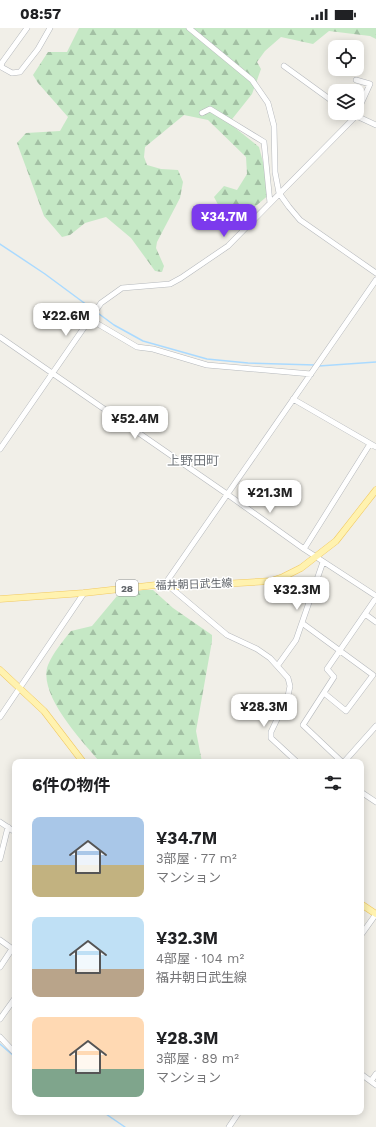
<!DOCTYPE html>
<html lang="ja">
<head>
<meta charset="utf-8">
<style>
	body { margin:0; font-family:"Work Sans","Noto Sans JP",sans-serif; background:#f6f6f6; color:#202124; height:100vh; display:flex; flex-direction:column; font-size:15px; white-space:nowrap }
	* { box-sizing:border-box; margin:0 }
	p { font-size:13px; color:#757577 }
	.icon { flex:none; width:22px; height:22px; fill:none; stroke:currentColor; stroke-width:2; stroke-linecap:round; stroke-linejoin:round }
	.map { position:relative; flex:1; overflow:hidden }
	.panel { position:absolute; left:12px; top:731px; width:352px; height:356px; display:flex; flex-direction:column; background:#fff; border-radius:8px; box-shadow:0 2px 10px #0003 }
	.panel>* { flex:none }
	.controls { position:absolute; left:328px; top:12px; display:grid; gap:8px }
	.controls a { display:grid; place-items:center; width:36px; height:36px; border-radius:8px; background:#fff; box-shadow:0 2px 10px #0003; font-size:20px }
	.price { position:absolute; translate:-50% -34px; padding:0 9px; border-radius:8px; background:#fff; color:#222; font-size:13px; line-height:26px; filter:drop-shadow(0 1px 2px #0008) }
	.price::after { content:''; position:absolute; left:50%; top:24px; width:12px; height:9px; margin-left:-6px; background:inherit; clip-path:polygon(0 0,100% 0,50% 100%) }
	.price.current { background:#7c3aed; color:#fff }
	ul { padding:0; list-style:none }
	li { display:flex; align-items:center; gap:12px; height:100px; padding:0 20px }
	li span { display:grid; place-items:center; flex:none; width:112px; height:80px; border-radius:8px; color:#555 }
	li>.icon { margin-inline-start:auto }
	span .icon { width:48px; height:48px; fill:#fffc; stroke-width:1 }
	li b { font-size:17px }
	h2 { display:flex; justify-content:space-between; align-items:center; height:48px; padding:0 20px; font-size:17px }
	.status { display:flex; justify-content:space-between; align-items:center; height:28px; padding:0 20px; background:#fff; direction:ltr }
	.status svg { height:11px; fill:currentColor }
	.map>svg:first-child { display:block }
</style>
</head>
<body>
<div class="status"><b>08:57</b><svg viewBox="0 0 49 12"><path d="M0 12V9h3v3zM5 12V6h3v6zM10 12V3h3v9zM15 12V0h3v12zM26 1h20v11H26zM47 4h2v5h-2z"/></svg></div>
<div class="map">
<svg width="376" height="1099" viewBox="0 0 376 1099">
	<defs>
		<pattern id="forest-firs" width="22" height="20" patternUnits="userSpaceOnUse"><rect width="22" height="20" fill="#c5e8c5"/><path d="M5 1l3.5 6h-7zM16 11l3.5 6h-7z" fill="#a3c0a4"/></pattern>
	</defs>
	<rect width="100%" height="100%" fill="#f1efe8"/>
	<path fill="url(#forest-firs)" d="M79,0H376V11L370,8L329,3L313,16L281,9L265,23L257,34L261,41L252,66L229,95L259,119L271,165L237,194L223,186L214,169L224,158L237,162L247,146L246,129L208,92L184,87L145,119L144,129L147,137L161,141L178,142L183,154L180,170L157,214L156,220L164,238L162,244L155,243L131,210L106,189L85,195L70,207L62,209L44,188L17,115L26,105L60,103L68,89L38,55L33,47L48,24H67Z
		M143,562H153L173,580L212,607V613L196,703L202,734H100C83,714 37,666 48,637C53,625 63,613 71,603L92,598L117,568Z"/>
	<g fill="none" stroke-linecap="round" stroke-linejoin="round">
		<path stroke="#aadaff" stroke-width="1.5" d="M0,216L45,246L114,297L143,313L207,331L248,335L315,337
			M319,338L376,334
			M0,1016L15,1029
			M103,1084L125,1099"/>
		<g stroke="#b5b8bc" stroke-width="6">
			<path id="minor" d="M189,0L252,52L268,75L274,98L275,144L279,165L289,179L300,192L376,245
				M2,35L1,39L12,45L20,44L38,21L50,0
				M1,36L27,0
				M284,38L335,75
				M202,85L210,81L264,114L270,175
				M350,85L376,97
				M98,296L137,319L153,321L207,337L311,346
				M0,309L227,466L304,521L376,568
				M293,371L376,419
				M0,421L101,275L122,260L170,256L181,250L228,218L355,89L370,56L356,52
				M304,521L370,416
				M165,556L376,252
				M170,559L227,607L257,621L270,630L288,650L290,658L288,668L271,704V710L297,734
				M365,586L376,594
				M302,595L373,647L346,683L324,665
				M278,637L296,612L323,534
				M0,689L84,565
				M342,734L303,697L334,649L327,641L376,570
				M344,734L376,698
				M361,764L376,774
				M0,794L15,804
				M0,831L8,799
				M361,907L376,886
				M0,912L14,922
				M0,939L12,921
				M0,991L15,970
				M0,1009L15,1025
				M361,1046L376,1057
				M371,1053L376,1046
				M229,1099L239,1084"/>
		</g>
		<g stroke="#f2c960" stroke-width="7">
			<path id="major" d="M0,571L84,565L165,556L170,559L271,553L283,549L301,540L336,513L376,462
				M0,642L44,683L83,734
				M361,876L376,886"/>
		</g>
		<use href="#minor" stroke="#fff" stroke-width="5"/>
		<use href="#major" stroke="#fff2af" stroke-width="6"/>
	</g>
	<g text-anchor="middle" stroke-width="3" stroke-linejoin="round" paint-order="stroke">
		<rect fill="#fff" stroke="#8f9295" stroke-width="1" x="116" y="552" width="22" height="16" rx="3"/>
		<g font-size="10" font-weight="bold" fill="#5f6368">
			<text x="127" y="564">28</text>
		</g>
		<g font-size="11" fill="#5f6368" stroke="#fff">
			<text transform="translate(194 556) rotate(-2)" y="4">福井朝日武生線</text>
		</g>
		<g font-size="13" fill="#70757a" stroke="#fff">
			<text x="193" y="437">上野田町</text>
		</g>
	</g>
</svg>
<div class="controls">
<a><svg class="icon" aria-label="locate" viewBox="0 0 24 24"><circle cx="12" cy="12" r="6"/><path d="M12 2v4M12 18v4M2 12h4M18 12h4"/></svg></a>
<a><svg class="icon" aria-label="layers" viewBox="0 0 24 24"><path d="M12 4l9 5-9 5-9-5zM3 14l9 5 9-5"/></svg></a>
</div>
<b class="price current" style="left:224px;top:210px">¥34.7M</b>
<b class="price" style="left:66px;top:309px">¥22.6M</b>
<b class="price" style="left:135px;top:412px">¥52.4M</b>
<b class="price" style="left:270px;top:486px">¥21.3M</b>
<b class="price" style="left:297px;top:583px">¥32.3M</b>
<b class="price" style="left:264px;top:700px">¥28.3M</b>
<section class="panel">
<h2>6件の物件<svg class="icon" aria-label="filters" viewBox="0 0 24 24"><path d="M4 7h16M4 17h16"/><circle cx="9" cy="7" r="2"/><circle cx="15" cy="17" r="2"/></svg></h2>
<ul>
<li><span style="background:linear-gradient(#a9c7e8 60%,#c2b280 0)"><svg class="icon" aria-label="home" viewBox="0 0 24 24"><path d="M3 11l9-7 9 7M6 9v11h12V9"/></svg></span><div><b>¥34.7M</b><p>3部屋 · 77 m²</p><p>マンション</p></div></li>
<li><span style="background:linear-gradient(#bfe0f5 65%,#b9a48a 0)"><svg class="icon" aria-label="home" viewBox="0 0 24 24"><path d="M3 11l9-7 9 7M6 9v11h12V9"/></svg></span><div><b>¥32.3M</b><p>4部屋 · 104 m²</p><p>福井朝日武生線</p></div></li>
<li><span style="background:linear-gradient(#ffd9b3 65%,#7fa58c 0)"><svg class="icon" aria-label="home" viewBox="0 0 24 24"><path d="M3 11l9-7 9 7M6 9v11h12V9"/></svg></span><div><b>¥28.3M</b><p>3部屋 · 89 m²</p><p>マンション</p></div></li>
</ul>
</section>
</div>
</body>
</html>
